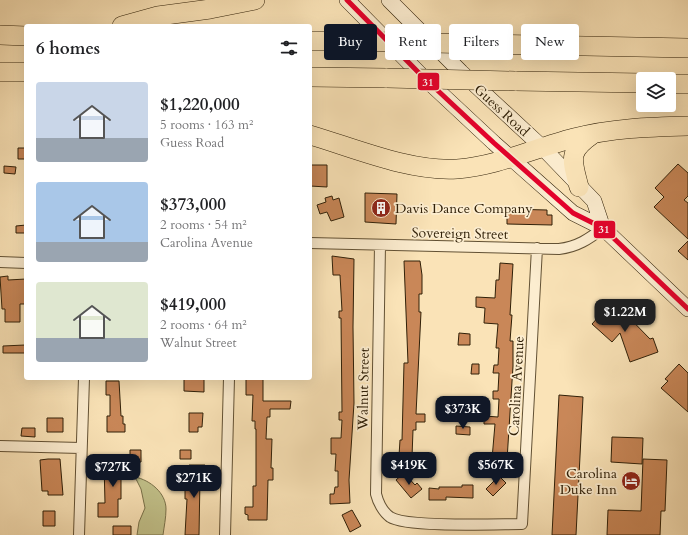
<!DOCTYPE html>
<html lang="en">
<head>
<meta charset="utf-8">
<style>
	body { margin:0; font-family:Cardo,serif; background:#f6f6f6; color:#202124; height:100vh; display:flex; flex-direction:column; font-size:15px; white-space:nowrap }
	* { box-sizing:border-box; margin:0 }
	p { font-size:13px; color:#757577 }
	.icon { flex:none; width:22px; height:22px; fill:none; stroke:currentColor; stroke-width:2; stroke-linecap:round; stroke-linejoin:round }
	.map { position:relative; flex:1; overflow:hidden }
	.panel { position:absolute; left:24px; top:24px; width:288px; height:356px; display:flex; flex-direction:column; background:#fff; border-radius:4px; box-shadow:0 4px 16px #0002 }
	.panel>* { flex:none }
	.guide { position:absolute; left:324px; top:24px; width:304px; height:36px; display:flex; gap:8px }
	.tools { position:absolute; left:636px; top:72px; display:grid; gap:8px }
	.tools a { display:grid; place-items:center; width:40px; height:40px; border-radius:4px; background:#fff; box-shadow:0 4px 16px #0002; font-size:20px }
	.price { position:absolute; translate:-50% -34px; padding:0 9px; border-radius:8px; background:#111827; color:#fff; font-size:13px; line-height:26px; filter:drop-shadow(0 1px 2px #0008) }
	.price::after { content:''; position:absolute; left:50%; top:24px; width:12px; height:9px; margin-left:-6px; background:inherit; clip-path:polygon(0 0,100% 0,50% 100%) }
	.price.on { background:#222; color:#fff }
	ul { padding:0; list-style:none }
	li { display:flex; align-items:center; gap:12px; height:100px; padding:0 12px }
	li span { display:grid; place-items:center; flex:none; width:112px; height:80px; border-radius:4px; color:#555 }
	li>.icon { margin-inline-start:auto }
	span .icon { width:48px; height:48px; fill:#fffc; stroke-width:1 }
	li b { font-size:17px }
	h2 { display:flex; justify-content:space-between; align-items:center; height:48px; padding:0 12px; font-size:17px }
	.tag { padding:0 14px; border-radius:4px; background:#fff; box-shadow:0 4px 16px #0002; font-size:14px; line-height:36px }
	.tag.on { background:#111827; color:#fff }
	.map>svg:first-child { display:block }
</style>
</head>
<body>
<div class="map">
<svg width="688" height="535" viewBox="0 0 688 535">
	<rect width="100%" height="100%" fill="#fae3b7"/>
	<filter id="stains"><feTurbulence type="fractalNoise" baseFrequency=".005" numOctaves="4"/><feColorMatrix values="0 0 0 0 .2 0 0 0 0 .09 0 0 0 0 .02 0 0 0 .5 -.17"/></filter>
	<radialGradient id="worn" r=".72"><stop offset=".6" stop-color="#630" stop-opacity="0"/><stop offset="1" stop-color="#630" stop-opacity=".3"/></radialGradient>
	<path fill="#c2c28b" stroke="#79714a" d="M135,477C150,480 166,493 166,509C166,518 164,527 163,535H137L139,522L145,508L141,489Z"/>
	<path fill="#c98758" stroke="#302008" d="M18,148H26V159H18Z
		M678,164L688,173V196L684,200L688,203V239L654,207L664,197L655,188Z
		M310,165H327V187L310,186Z
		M4,166L16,167L15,174L4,173Z
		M365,193L397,194L396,224L365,222Z
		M332,196L333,200L339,198L344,217L331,221L327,212L320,214L317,205L326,202L325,198Z
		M507,209L547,210V215H552V225L507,224Z
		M26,225V233H16V226Z
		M688,241V260L678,251Z
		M332,256L354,259L353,327L354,403L349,480L350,503L330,504V494H334L335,487H338V471H335L336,454H331V438H341L342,420H339V412H342L341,318H339V311H342L340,275H333Z
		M404,261H420L422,275V294H419V312H421L416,414H425V422H416V430H413L412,457L399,456L400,440H402L404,363H408Z
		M500,263L513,264L510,315H512L510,341H513V366L507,460L492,459L495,424H484V416L498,417L499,399H493V391H498L499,373H493L494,365H498L499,348H496L498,324L484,323L485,308L476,307V297L495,298L496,280H499Z
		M8,276V280L26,279V304H20V322H5V309H2L0,277Z
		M613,301L650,339L653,338L658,352L630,362L620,333L612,342L592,324Z
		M459,333L470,334V345H458Z
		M25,345V353H3V346Z
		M472,364H479V374H471Z
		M679,364L688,373V412L661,388L668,381L665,379Z
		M184,378H204V392L184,391Z
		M246,379H263V401H291L290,409H270V417H267L266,439H272L271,468H273V480H268L267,520H248V515L245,514V507H253V486H256V429H255V421H252L253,395H246Z
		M106,381H119L121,416H123V424H125V432H107V416H110V395H106Z
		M559,395L583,397L576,535H552Z
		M189,413H203L202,427H198V432H189Z
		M47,418H63V432H47Z
		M456,426L470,427V435L456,434Z
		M22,428H35V437L21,436Z
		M612,437L643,438L642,464L611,462Z
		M130,450H141V462H130Z
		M180,450H191V459H180Z
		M48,459H60L63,495H48V491H42L40,460Z
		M643,459L667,460L665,511H661L660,535H607L608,510L641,511Z
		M104,462H128V477H121V499H118V517H98V503H105Z
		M189,465H205V478H200L199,535H185L187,499H185V483H189Z
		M404,473L415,485L417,483L422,489L411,498L396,480Z
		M499,476L506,483L493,496L486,489Z
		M462,485H473V498L446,497V500H429V488L439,489V487H462Z
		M352,510L361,526L350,532L342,515Z
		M43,511H55V526H43Z
		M113,526H131V535H113Z"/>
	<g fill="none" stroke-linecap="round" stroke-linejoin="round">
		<g stroke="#625134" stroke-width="12">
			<path id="street" d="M310,243L559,249C577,247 589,239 603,228
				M380,245L376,494C378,502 383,512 390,517C407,528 498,524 522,524L537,248
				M0,262L26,263
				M0,446L81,448
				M79,535L84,378
				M225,535L229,378"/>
		</g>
		<g stroke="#302008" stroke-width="16">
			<path id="secondary" d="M347,0L420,74L494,143L573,213L603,228L688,309
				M389,0L461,72L542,147L594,201L603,228"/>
		</g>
		<g stroke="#302008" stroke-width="20">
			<path id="highway" d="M122,26L158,16L210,9L255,0
				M0,35L26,36
				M310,41H349
				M477,44L688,48
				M0,72H26
				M310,77L387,78
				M515,81L643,83
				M669,84H688
				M310,135C354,148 410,172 457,169C497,166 535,148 574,138C612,128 649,127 688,126
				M579,187C572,159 567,152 593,134"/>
		</g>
		<use href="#street" stroke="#fcedd0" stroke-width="10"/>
		<use href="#secondary" stroke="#fcedd0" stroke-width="15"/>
		<use href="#highway" stroke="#fae3b7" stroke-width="19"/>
		<g stroke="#302008" stroke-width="20" stroke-linecap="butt">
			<path id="highway-bridge" d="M349,41L477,44
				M387,78L515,81"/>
		</g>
		<use href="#highway-bridge" stroke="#fae3b7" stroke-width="19"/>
		<g stroke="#fcedd0" stroke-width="8">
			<path id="bus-1" d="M347,0L420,74L494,143L573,213L603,228L688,309"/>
		</g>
		<use href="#bus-1" stroke="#e4002b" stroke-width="5"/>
	</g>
	<defs>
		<g id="building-disc" transform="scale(1)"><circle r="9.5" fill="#8f2418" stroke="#fcedd0"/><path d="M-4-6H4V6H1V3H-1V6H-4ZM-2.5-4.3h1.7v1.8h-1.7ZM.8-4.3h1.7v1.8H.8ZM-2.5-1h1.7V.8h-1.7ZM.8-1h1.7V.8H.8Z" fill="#fff"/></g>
		<g id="hotel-disc" transform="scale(1)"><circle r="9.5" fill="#8f2418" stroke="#fcedd0"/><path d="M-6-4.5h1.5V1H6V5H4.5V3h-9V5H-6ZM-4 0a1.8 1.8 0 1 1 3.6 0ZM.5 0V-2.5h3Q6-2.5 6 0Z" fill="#fff"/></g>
	</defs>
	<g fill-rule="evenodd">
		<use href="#building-disc" x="381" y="208"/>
		<use href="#hotel-disc" x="631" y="481"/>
	</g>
	<g text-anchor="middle" stroke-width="3.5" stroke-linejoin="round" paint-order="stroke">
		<g font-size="14" fill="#302008" stroke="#fcedd0">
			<text transform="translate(502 110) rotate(43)" y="5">Guess Road</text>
			<text transform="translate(460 233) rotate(1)" y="5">Sovereign Street</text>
			<text transform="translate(516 386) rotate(-87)" y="5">Carolina Avenue</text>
			<text transform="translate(363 389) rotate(-89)" y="5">Walnut Street</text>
		</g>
		<g font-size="14" fill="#302008" stroke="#fcedd0" text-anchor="start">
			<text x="395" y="213">Davis Dance Company</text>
			<text x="617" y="478" text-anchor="end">Carolina<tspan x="617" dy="16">Duke Inn</tspan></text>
		</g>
	</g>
	<g stroke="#fcedd0" stroke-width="1.5">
		<rect x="417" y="72" width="23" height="19" rx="4" fill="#e4002b"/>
		<rect x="593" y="220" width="23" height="19" rx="4" fill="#e4002b"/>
	</g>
	<g font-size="11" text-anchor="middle" font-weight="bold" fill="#fff">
		<text x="428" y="86">31</text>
		<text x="604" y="233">31</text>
	</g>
	<rect width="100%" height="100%" filter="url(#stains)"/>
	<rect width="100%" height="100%" fill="url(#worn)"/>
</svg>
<div class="tools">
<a><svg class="icon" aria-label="layers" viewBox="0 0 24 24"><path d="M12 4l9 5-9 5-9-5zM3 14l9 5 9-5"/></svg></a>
</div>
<b class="price on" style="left:625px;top:333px">$1.22M</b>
<b class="price" style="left:463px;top:430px">$373K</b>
<b class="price" style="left:409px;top:486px">$419K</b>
<b class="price" style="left:496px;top:486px">$567K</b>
<b class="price" style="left:113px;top:488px">$727K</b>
<b class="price" style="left:194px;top:499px">$271K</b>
<div class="guide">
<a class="tag on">Buy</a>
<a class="tag">Rent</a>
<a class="tag">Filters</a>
<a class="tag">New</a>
</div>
<section class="panel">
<h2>6 homes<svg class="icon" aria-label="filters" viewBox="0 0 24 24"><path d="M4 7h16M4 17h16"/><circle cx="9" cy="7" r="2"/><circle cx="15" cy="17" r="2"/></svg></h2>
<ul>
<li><span style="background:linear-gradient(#c9d6e8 70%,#9aa5b1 0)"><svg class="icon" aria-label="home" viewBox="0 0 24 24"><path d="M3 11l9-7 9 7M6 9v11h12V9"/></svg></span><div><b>$1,220,000</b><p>5 rooms · 163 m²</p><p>Guess Road</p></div></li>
<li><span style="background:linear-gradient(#a9c7e8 75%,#9aa5b1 0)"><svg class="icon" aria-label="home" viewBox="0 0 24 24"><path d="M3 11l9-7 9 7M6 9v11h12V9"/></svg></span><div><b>$373,000</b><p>2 rooms · 54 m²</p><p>Carolina Avenue</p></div></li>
<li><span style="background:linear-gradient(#dfe7d0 70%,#9aa5b1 0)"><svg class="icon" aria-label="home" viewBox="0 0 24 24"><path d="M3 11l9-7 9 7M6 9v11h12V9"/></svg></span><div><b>$419,000</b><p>2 rooms · 64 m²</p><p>Walnut Street</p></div></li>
</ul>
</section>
</div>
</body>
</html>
